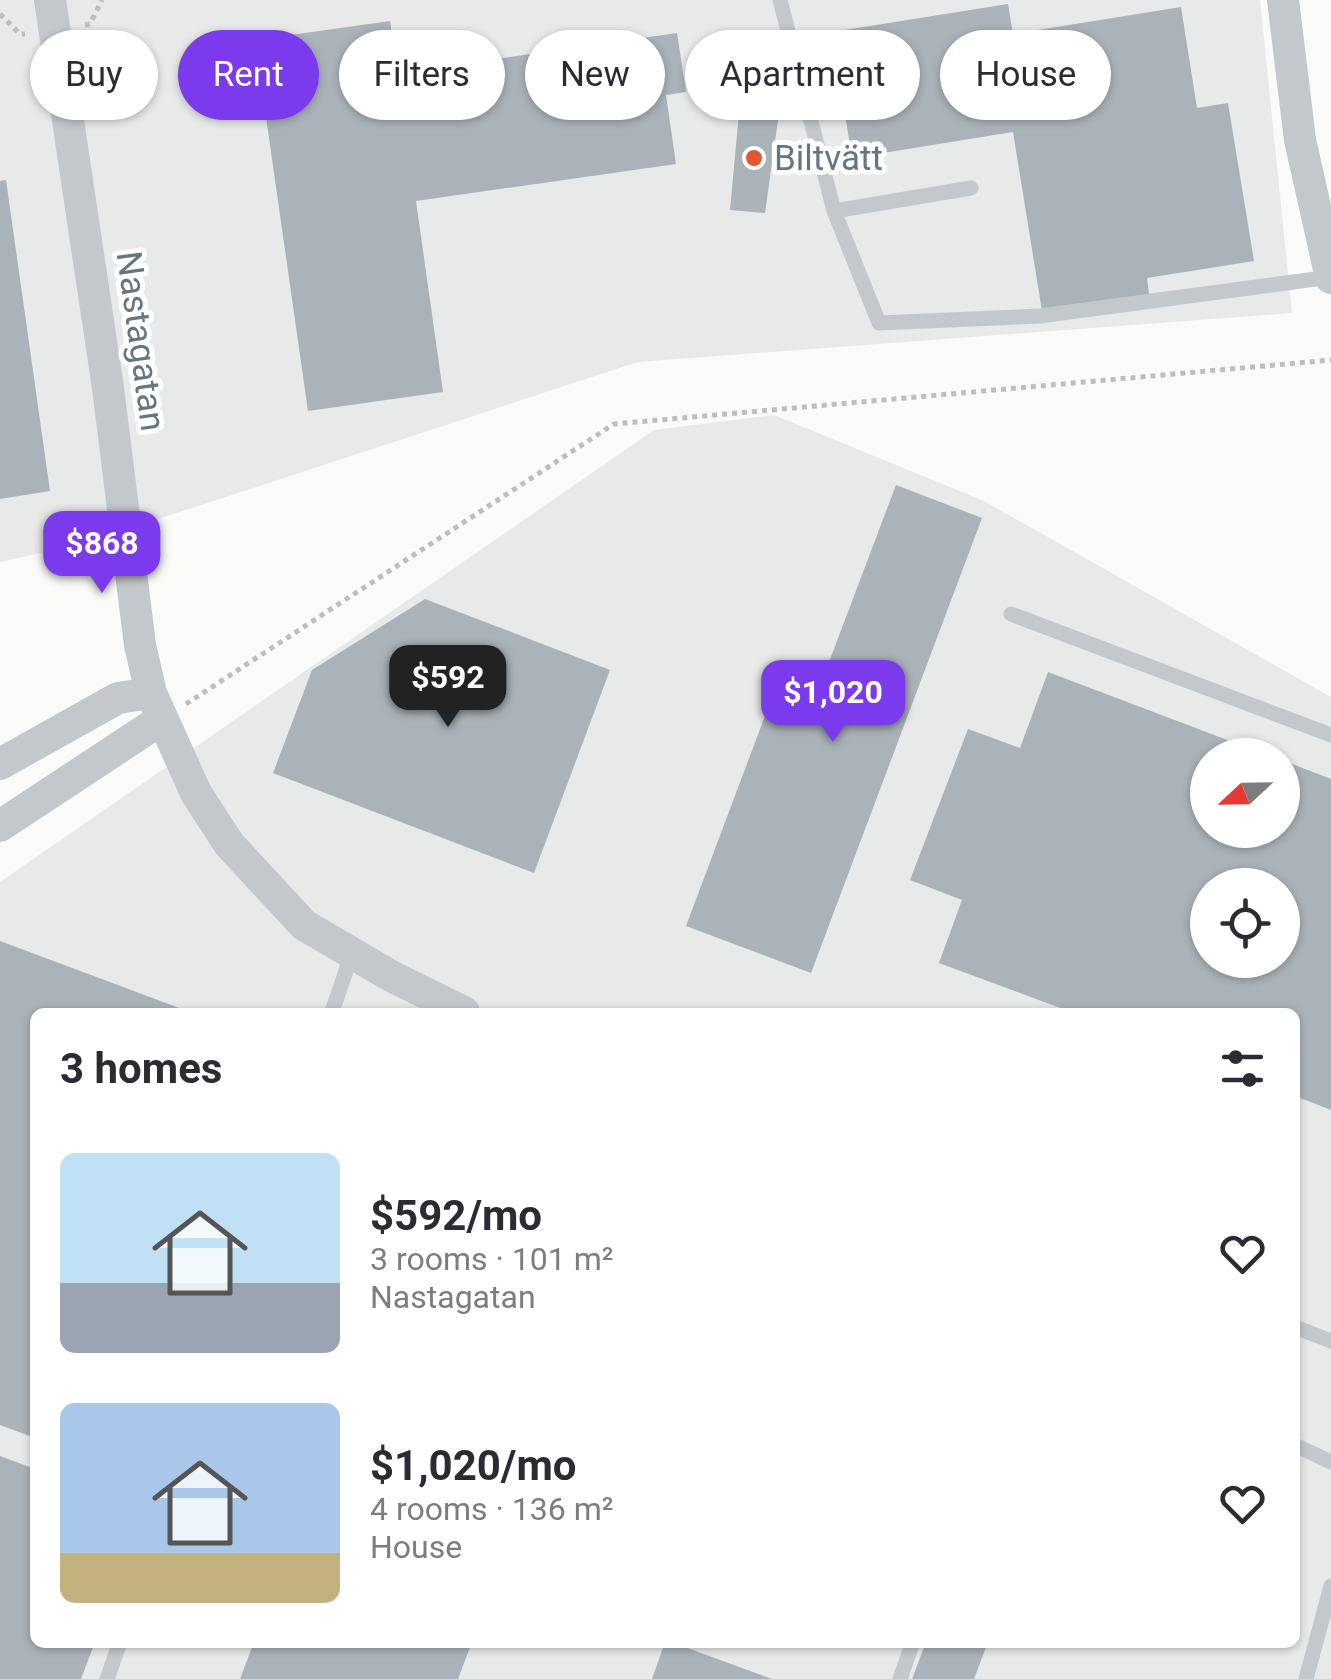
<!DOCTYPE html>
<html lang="en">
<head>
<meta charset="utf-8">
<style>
	body { margin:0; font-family:Roboto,sans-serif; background:#f7f7f7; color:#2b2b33; height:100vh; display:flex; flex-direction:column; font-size:38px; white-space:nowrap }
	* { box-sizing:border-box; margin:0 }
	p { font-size:32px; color:#7c7c81 }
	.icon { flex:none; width:55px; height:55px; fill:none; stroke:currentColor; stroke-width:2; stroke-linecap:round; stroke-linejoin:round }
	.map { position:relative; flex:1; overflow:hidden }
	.panel { position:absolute; left:30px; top:1008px; width:1270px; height:640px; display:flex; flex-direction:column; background:#fff; border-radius:15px; box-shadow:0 2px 8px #0004 }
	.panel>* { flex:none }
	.guide { position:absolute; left:30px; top:30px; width:1272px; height:90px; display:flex; gap:20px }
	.needle { width:65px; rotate:248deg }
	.controls { position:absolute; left:1190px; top:738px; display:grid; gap:20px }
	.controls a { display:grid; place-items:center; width:110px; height:110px; border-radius:50%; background:#fff; box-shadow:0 2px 8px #0004; font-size:50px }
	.price { position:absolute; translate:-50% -85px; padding:0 22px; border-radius:20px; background:#7c3aed; color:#fff; font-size:32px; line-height:65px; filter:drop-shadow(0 2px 5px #0008) }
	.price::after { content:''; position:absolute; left:50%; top:60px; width:30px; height:22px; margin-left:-15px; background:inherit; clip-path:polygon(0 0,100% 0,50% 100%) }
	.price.on { background:#222; color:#fff }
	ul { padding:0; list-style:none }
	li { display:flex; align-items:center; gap:30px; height:250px; padding:0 30px }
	li span { display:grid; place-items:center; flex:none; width:280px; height:200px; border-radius:15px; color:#555 }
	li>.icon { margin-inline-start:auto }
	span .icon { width:120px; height:120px; fill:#fffc; stroke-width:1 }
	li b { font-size:42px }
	h2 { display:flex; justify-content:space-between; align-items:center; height:120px; padding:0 30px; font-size:42px }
	.chip { padding:0 35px; border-radius:45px; background:#fff; box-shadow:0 2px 8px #0004; font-size:35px; line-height:90px }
	.chip.on { background:#7c3aed; color:#fff }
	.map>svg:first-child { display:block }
</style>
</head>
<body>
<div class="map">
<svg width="1331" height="1679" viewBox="0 0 1331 1679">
	<rect width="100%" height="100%" fill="#fafaf8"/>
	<path fill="#e8e9e9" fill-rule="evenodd" d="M0,0H1260L1292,313L638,362L85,543L0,562Z
		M774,415L984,501L1331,697V1679H0V882L654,430ZM1208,755H1282V830H1208ZM1208,885H1282V960H1208ZM35,1012H1295V1642H35Z"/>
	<path fill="#aab3b9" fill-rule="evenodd" d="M1008,4L1013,34L1181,7L1197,108L1228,103L1254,261L1147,278L1149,294L1042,311L1013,132L852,158L832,32Z
		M390,21L398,73L677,33L686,92L666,95L676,164L416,201L443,392L308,411L255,40Z
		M740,102L780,106L765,213L730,210Z
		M6,180L50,491L0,499V181Z
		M896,485L982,518L811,973L686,926L780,676L818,691Z
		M425,599L610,670L534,873L273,773L312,670Z
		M1048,672L1267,755H1208V830H1282V760L1331,779V1110L1295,1096V1012H1071L939,963L962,900L910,880L968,729L1020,748ZM1208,885H1282V960H1208Z
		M0,941L190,1012H35V1438L0,1425Z
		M0,1456L35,1469V1642H95L81,1679H0Z
		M254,1642H472L458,1679H240Z
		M665,1642H671L772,1679H652Z
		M926,1642H988L974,1679H912Z"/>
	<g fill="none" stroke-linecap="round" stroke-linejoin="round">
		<path stroke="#bbbfc2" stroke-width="5" stroke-dasharray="5 5" stroke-linecap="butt" d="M0,14L20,34H25
			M85,25L90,24L102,0
			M186,704L614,424L1331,360"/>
		<path stroke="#c3c8cc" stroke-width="15" d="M780,0L834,211L971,188
			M834,211L879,323L1040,316L1331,277
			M1011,614L1331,735
			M332,1012L352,953
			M1295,1327L1331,1341
			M1295,1445L1331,1462
			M107,1679L120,1642
			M900,1679L913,1642
			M1306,1679L1331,1586"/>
		<path stroke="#c3c8cc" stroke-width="32" d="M50,0L108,388L140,645L151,693L196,793L229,844L304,925L391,976L464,1012
			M1283,0L1300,140L1331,278
			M0,764L118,698L151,693
			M0,826L162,719"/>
	</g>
	<circle fill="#e4572e" stroke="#fff" stroke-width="4" cx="754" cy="158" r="10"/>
	<g text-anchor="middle" stroke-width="10" stroke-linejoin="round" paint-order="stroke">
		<g font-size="35" fill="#657683" stroke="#fff" text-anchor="start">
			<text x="774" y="170">Biltvätt</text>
		</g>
		<g font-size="35" fill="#657683" stroke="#fff">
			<text transform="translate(141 341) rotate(82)" y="12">Nastagatan</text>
		</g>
	</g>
</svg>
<div class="controls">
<a><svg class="needle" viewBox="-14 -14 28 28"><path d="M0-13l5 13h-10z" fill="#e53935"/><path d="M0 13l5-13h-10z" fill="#7c7c81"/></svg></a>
<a><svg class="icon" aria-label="locate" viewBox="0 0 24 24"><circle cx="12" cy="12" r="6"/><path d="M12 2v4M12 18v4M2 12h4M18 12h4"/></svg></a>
</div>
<b class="price" style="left:102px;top:596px">$868</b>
<b class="price on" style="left:448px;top:730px">$592</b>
<b class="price" style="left:833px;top:745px">$1,020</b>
<div class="guide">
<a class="chip">Buy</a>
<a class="chip on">Rent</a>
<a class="chip">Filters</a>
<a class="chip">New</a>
<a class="chip">Apartment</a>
<a class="chip">House</a>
</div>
<section class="panel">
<h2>3 homes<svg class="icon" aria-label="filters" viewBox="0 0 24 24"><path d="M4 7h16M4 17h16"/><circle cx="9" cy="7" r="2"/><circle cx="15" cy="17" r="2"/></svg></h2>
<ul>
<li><span style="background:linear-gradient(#bfe0f5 65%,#9aa5b1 0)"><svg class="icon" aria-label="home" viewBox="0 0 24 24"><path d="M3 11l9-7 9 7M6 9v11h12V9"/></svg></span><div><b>$592/mo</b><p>3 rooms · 101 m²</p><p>Nastagatan</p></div><svg class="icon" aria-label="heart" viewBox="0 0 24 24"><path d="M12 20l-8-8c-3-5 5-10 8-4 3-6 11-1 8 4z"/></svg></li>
<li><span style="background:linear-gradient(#a9c7e8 75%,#c2b280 0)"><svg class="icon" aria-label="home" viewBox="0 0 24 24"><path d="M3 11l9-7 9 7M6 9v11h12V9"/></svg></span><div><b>$1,020/mo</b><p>4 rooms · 136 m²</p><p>House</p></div><svg class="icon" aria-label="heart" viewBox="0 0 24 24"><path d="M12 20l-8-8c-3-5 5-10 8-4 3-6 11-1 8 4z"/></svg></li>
</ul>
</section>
</div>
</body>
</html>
